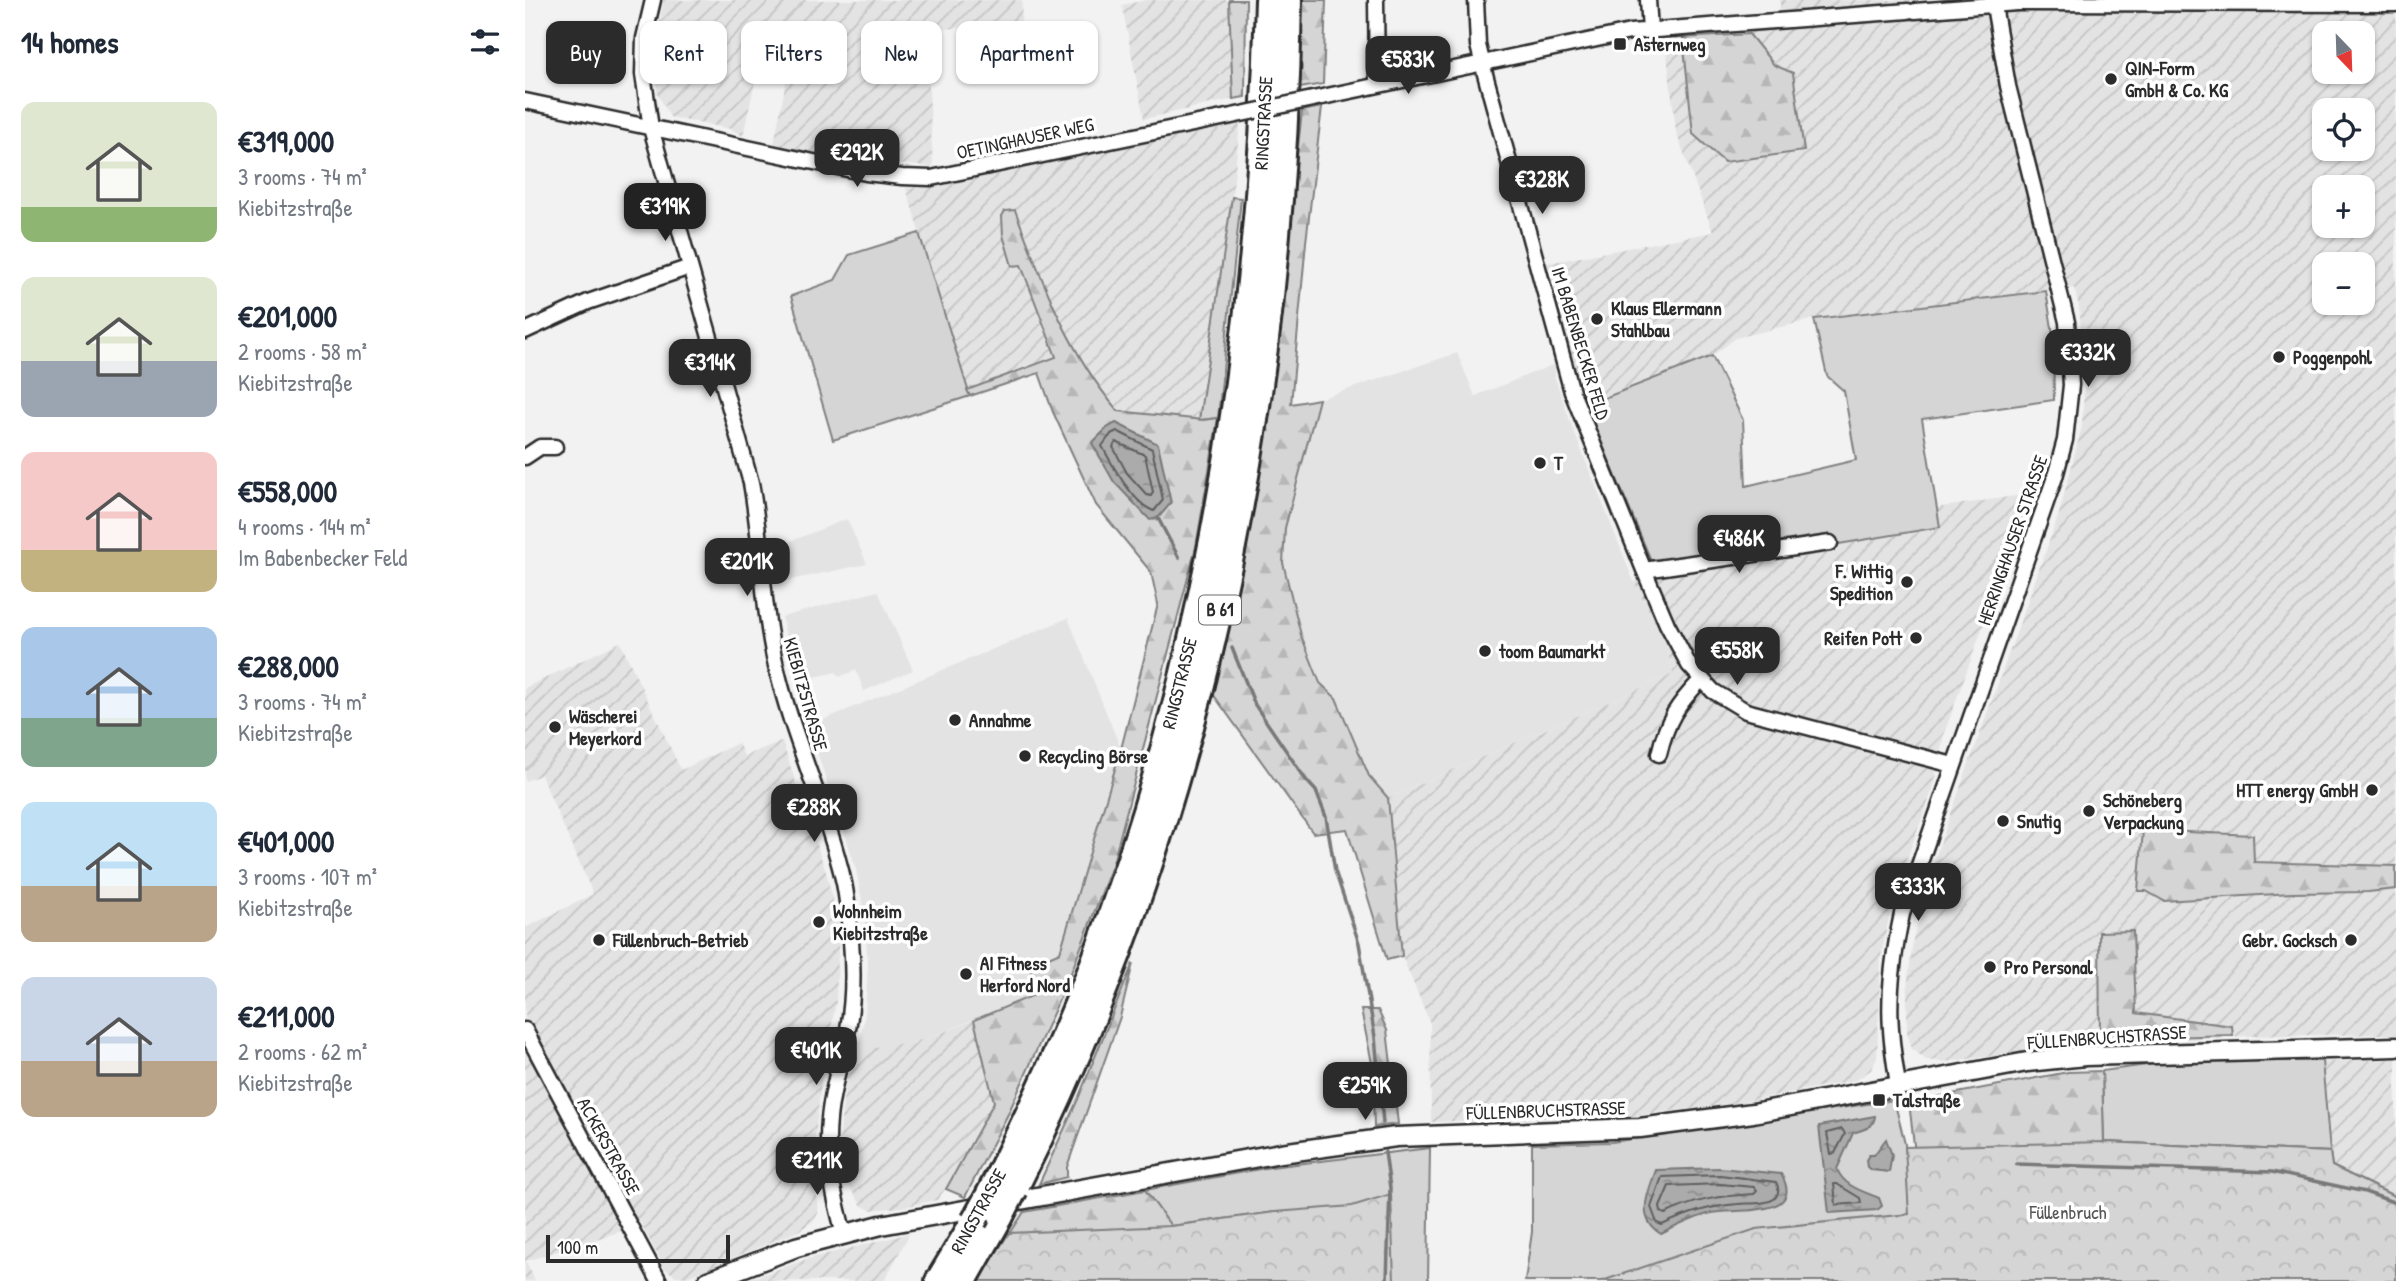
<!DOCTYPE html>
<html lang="en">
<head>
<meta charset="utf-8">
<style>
	body { margin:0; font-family:"Patrick Hand",sans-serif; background:#f6f6f7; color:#1f2937; height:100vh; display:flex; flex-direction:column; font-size:26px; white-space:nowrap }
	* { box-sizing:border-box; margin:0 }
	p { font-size:23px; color:#747a83 }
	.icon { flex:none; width:38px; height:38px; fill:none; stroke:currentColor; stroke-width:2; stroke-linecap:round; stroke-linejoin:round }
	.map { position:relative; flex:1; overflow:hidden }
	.sheet { display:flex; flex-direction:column; background:#fff; width:525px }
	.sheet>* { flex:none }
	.top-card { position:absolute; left:21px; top:21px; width:665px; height:63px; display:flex; gap:14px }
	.needle { width:46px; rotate:157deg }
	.tools { position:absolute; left:1787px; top:21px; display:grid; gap:14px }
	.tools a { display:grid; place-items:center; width:63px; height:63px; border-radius:14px; background:#fff; box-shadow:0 2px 5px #0004; font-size:35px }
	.scale { position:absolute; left:21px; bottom:18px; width:184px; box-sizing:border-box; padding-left:7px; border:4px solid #2b2b2b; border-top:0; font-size:19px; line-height:24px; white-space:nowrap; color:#2b2b2b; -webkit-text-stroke:5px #fff; paint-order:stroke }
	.price { position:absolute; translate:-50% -60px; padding:0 16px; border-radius:14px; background:#2b2b2b; color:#fff; font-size:23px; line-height:46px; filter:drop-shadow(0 2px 4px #0008) }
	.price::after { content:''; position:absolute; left:50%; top:42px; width:21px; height:16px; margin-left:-10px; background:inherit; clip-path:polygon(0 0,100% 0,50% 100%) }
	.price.active { background:#222; color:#fff }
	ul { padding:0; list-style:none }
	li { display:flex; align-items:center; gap:21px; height:175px; padding:0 21px }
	li span { display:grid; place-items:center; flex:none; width:196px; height:140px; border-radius:14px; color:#555 }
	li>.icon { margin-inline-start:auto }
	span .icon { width:84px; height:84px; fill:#fffc; stroke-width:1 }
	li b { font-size:30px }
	h2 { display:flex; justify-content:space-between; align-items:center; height:84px; padding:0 21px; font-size:30px }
	.chip { padding:0 24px; border-radius:14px; background:#fff; box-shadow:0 2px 5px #0004; font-size:24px; line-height:63px }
	.chip.active { background:#2b2b2b; color:#fff }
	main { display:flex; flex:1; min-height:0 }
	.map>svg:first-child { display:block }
</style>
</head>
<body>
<main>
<section class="sheet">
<h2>14 homes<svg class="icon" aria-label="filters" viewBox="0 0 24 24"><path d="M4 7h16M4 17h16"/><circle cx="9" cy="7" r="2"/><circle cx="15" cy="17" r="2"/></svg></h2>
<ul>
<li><span style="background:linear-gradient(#dfe7d0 75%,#8fb573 0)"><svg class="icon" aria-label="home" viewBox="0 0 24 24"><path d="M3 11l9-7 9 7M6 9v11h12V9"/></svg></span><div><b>€319,000</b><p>3 rooms · 74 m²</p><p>Kiebitzstraße</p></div></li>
<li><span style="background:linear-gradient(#dfe7d0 60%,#9aa5b1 0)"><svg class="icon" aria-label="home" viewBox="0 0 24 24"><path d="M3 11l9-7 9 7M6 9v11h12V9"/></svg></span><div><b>€201,000</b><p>2 rooms · 58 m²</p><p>Kiebitzstraße</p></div></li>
<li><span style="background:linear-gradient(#f6c9c9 70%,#c2b280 0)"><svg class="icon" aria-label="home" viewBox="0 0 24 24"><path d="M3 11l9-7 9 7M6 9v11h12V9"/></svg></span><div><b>€558,000</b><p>4 rooms · 144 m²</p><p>Im Babenbecker Feld</p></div></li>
<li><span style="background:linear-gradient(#a9c7e8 65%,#7fa58c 0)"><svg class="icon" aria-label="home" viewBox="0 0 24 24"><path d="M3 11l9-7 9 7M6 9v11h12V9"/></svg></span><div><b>€288,000</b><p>3 rooms · 74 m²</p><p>Kiebitzstraße</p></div></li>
<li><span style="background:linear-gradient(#bfe0f5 60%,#b9a48a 0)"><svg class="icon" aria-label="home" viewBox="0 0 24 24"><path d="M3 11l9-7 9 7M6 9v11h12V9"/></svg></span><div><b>€401,000</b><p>3 rooms · 107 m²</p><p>Kiebitzstraße</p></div></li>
<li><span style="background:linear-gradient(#c9d6e8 60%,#b9a48a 0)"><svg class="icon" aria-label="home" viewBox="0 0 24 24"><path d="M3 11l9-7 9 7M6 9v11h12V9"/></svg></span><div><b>€211,000</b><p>2 rooms · 62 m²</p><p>Kiebitzstraße</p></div></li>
</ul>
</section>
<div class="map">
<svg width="1871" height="1281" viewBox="0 0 1871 1281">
	<defs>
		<pattern id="industrial-furrows" width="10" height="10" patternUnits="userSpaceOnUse" patternTransform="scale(1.75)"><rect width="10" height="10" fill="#e3e3e3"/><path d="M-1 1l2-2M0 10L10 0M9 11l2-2" fill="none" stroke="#c3c3c3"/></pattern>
		<pattern id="forest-firs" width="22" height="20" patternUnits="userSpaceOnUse" patternTransform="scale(1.75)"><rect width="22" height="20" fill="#d5d5d5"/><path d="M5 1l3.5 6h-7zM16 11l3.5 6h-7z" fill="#b7b7b7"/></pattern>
		<pattern id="park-crowns" width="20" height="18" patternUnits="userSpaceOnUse" patternTransform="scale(1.75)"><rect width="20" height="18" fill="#d5d5d5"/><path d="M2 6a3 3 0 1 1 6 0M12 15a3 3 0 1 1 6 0" fill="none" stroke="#b7b7b7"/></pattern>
		<pattern id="water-ripples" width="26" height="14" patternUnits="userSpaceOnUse" patternTransform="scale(1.75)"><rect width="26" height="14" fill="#ababab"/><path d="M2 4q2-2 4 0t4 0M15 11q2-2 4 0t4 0" fill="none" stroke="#8b8b8b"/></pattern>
	</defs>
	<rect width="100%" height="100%" fill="#f2f2f2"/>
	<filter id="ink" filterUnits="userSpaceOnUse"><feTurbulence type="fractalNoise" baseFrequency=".0143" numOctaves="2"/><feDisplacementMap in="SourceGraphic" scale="14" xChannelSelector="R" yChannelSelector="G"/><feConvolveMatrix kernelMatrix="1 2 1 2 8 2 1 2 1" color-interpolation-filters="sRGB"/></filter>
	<g filter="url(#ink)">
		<path fill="#e3e3e3" d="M932,353L950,396L1030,364V378L1048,429L1109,582L1141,645L1148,674L863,798L844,776L811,698L795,683L776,635L758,563L760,528L794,399Z
			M322,519L342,564L251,583L248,548Z
			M353,591L388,670L339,691L331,670L314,677L311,672L270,682L257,617Z
			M543,618L596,749L535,952L514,993L401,1039L332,1052L340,1014L343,964L338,905L331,870L322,840L283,726Z"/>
		<path fill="url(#industrial-furrows)" fill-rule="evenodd" d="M139,0H497L496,24L401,30L408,167L321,160L249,144L261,81L259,61L236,55L218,136L206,129L145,117L132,92V35Z
			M622,0H704L708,99L619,119L597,5Z
			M1255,0H1871V1034L1721,1036L1563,1044L1419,1062L1401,1060L1387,1049L1382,1032V988L1388,939L1411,855L1534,514L1557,426L1560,375L1554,306L1549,288L1289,319L1211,338L1187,356L1061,405L1052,384L1018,264L1188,232L1151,132L1140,37L1224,34L1255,10ZM1799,33H1838V72H1799ZM1799,110H1838V149H1799ZM1799,187H1838V226H1799ZM1799,264H1838V303H1799ZM1608,931L1611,1013L1706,1026L1575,1038Z
			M715,124L707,197L674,420L593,411L570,383L550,350L442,390L381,188L409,186Z
			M1510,493L1474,582L1419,734L1408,789L1369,893L1356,957L1352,1058L1346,1070L1331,1080L1211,1103L1099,1117L1088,1115L906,1122L905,1023L877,956L863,798L1148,674L1141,645L1109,582L1136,572L1414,527L1411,508Z
			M95,642L156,770L213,743L219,756L257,741L302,875L314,928L311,1002L297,1074L289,1147L293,1214L287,1222L273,1231L162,1277L151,1276L140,1269L113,1218L97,1231L1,1261L10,1281H0V928L68,894L16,775L0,781V688Z
			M449,1020L469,1102L421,1188L412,1200L378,1207L346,1210L337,1206L324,1187L318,1168L314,1142L319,1091L328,1052L401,1039Z
			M1871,1059V1197L1807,1166L1797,1062Z
			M385,1233L359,1281H219L282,1259Z"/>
		<path fill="#d5d5d5" stroke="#808080" stroke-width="2" d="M707,197L716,198L693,418L674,420Z
			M394,233L445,396L308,440L266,296L310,280L324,255Z
			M1521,291L1528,334L1529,400L1397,419L1415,527L1314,544L1295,542L1127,563L1061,405L1187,356L1218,420L1221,486L1331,460L1319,391L1302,376L1289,319Z
			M1652,1061H1797L1805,1152L1579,1142L1577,1071Z
			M1369,1100L1380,1144L1385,1223L1398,1281H1000L1007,1232V1144L1087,1142Z
			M905,1148L903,1281H630L750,1213L646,1226L620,1190L746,1167Z"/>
		<path fill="url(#forest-firs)" stroke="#808080" stroke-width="2" d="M704,0H721L720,97L708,99Z
			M777,0H801L798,84L775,88Z
			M1224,34L1249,65L1268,73L1279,151L1199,162L1168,134L1158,38Z
			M797,107L781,242L766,404L794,399L760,528L758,563L776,635L795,683L811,698L844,776L863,798L877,956L862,960L822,829L788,833L688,694L721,545L744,408L777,111Z
			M490,210C517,281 543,352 593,411L678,420L693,418L671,547L588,863L546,973L483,1114L440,1197L421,1189L469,1102L449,1020L514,993L503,966L535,952L596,749L633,604L626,572L571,505L528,412L514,373L445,396L442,390L531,357L496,265L487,266L478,235L477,216L480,211Z
			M1618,830L1728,835L1729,862L1871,866V889L1843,892L1767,893L1639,901L1621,891H1613Z
			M1608,931L1611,1013L1707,1026L1708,1035L1575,1039L1574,932Z
			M608,963L595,1017L542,1167V1177L514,1184L553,1099Z
			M836,1010H853L862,1030L873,1124L849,1127L847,1063Z
			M1577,1071L1579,1142L1805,1152L1807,1166L1871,1197V1281H1527L1398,1222L1384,1102L1543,1072Z
			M620,1190L646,1226L750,1212L454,1281L499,1212Z"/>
		<path fill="url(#park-crowns)" stroke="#808080" stroke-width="2" d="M1579,1142L1805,1152L1807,1166L1871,1197V1281H1077L1231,1229L1384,1214L1380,1147Z
			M866,1194L869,1281H453L484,1233L646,1226L750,1212L827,1206Z"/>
		<path fill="url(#water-ripples)" stroke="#787878" stroke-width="2" d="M591,423L633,444L646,503L633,518L625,520L589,482L567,443L582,428Z
			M1350,1116C1349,1128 1339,1129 1328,1133L1312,1169C1319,1187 1338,1191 1354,1198L1357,1206L1352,1210L1304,1213L1294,1126Z
			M1361,1139L1367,1155L1364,1172L1346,1170L1342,1167L1341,1160L1344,1155H1349Z
			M1195,1168L1256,1174C1282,1219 1209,1208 1187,1213C1169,1217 1152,1226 1136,1234C1110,1218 1123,1193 1131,1170Z"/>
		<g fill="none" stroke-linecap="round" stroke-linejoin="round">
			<path stroke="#5e5e5e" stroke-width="2" d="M592,431L627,449L638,500L629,511C609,505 587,465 577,446L586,434Z
				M591,442L620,455L628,492L626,496L622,495L602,473L588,447Z
				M1317,1129L1320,1134L1310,1153L1306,1154L1302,1133Z
				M1195,1175L1251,1182C1253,1186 1255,1192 1251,1197C1245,1205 1222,1203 1213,1204C1185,1206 1163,1213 1137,1225L1132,1223L1126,1207L1137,1177Z
				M1195,1184L1229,1187L1232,1191L1229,1194C1195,1196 1171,1199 1140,1214L1136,1212L1135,1207L1144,1186Z
				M1309,1184H1312L1335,1198L1336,1203L1311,1205Z"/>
			<path stroke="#787878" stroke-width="3.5" d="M633,518L654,558
				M707,648L730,705L781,780L791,791L801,817L810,871L834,943L850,1037L858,1123
				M860,1152L865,1188L862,1281
				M1491,1164L1747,1172L1840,1192L1871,1203"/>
			<g stroke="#2b2b2b" stroke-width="19">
				<path id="minor" d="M128,0L119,38L118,74L126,128L226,483C237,543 237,606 251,666C268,740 302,809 319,883C323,902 324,922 326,941C329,976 328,1013 319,1047C313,1071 306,1094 304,1119C300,1158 309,1196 319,1234
					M851,0L852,85
					M951,0L953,45L960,74L1047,392L1119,570L1142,624L1164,665L1188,691L1221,711L1428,765
					M1123,0L1125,30
					M1390,11L1492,3L1871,4
					M802,96L1105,32L1383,11
					M0,101L341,173L377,177L406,178L702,117
					M0,331L63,302L165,267
					M0,457L15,447H30
					M1119,570L1305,543
					M1134,754C1142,720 1152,705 1176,680
					M0,1030L134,1281
					M1373,1084C1370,1066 1367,1048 1366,1029C1363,991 1369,951 1377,914L1530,477L1540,440L1546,385L1542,322L1483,86L1468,0"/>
			</g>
			<g stroke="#2b2b2b" stroke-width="23">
				<path id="tertiary" d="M183,1281L271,1247L356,1225L756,1153L871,1137L1115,1128L1228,1113L1502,1062L1560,1056L1871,1047"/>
			</g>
			<g stroke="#2b2b2b" stroke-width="30">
				<path id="trunk" d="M490,1189C676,822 758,410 764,0
					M464,1194C502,1118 539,1041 569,961C685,655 735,327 743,0
					M413,1281L449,1221
					M439,1281L476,1216"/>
			</g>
			<use href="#minor" stroke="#fff" stroke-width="14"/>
			<use href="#tertiary" stroke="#fff" stroke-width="18"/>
			<use href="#trunk" stroke="#fff" stroke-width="24"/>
			<g stroke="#2b2b2b" stroke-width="19" stroke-linecap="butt">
				<path id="minor-bridge" d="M702,117L802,96"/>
			</g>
			<g stroke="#2b2b2b" stroke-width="30" stroke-linecap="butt">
				<path id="trunk-bridge" d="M476,1216L490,1189
					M449,1221L464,1194"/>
			</g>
			<use href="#minor-bridge" stroke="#fff" stroke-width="14"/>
			<use href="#trunk-bridge" stroke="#fff" stroke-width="24"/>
		</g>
	</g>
	<g fill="#2b2b2b" stroke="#fff" stroke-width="2.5">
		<rect x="1088" y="37" width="14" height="14" rx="3.5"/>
		<circle cx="1586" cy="79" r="7"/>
		<circle cx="1072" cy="319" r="7"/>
		<circle cx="1754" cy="357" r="7"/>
		<circle cx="1015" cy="463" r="7"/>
		<circle cx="1382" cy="582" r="7"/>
		<circle cx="1391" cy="638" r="7"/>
		<circle cx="960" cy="651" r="7"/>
		<circle cx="430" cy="720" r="7"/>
		<circle cx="30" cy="727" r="7"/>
		<circle cx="500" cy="756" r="7"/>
		<circle cx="1847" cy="790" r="7"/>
		<circle cx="1564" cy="811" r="7"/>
		<circle cx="1478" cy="821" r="7"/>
		<circle cx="294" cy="922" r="7"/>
		<circle cx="74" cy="940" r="7"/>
		<circle cx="1826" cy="940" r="7"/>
		<circle cx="1465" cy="967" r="7"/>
		<circle cx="441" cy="974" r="7"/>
		<rect x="1347" y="1093" width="14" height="14" rx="3.5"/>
	</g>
	<g text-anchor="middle" stroke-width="7" stroke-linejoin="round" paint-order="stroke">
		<rect fill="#fff" stroke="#6b6b6b" stroke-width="2" x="674" y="595.5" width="42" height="29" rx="5"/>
		<g font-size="18" font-weight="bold" fill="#2b2b2b">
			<text x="695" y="616">B 61</text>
		</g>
		<g font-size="19" font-weight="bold" fill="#2b2b2b" stroke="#fff" text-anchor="start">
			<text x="1109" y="51">Asternweg</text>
			<text x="1600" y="75">QIN-Form<tspan x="1600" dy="22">GmbH &amp; Co. KG</tspan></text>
			<text x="1086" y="315">Klaus Ellermann<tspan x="1086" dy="22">Stahlbau</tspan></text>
			<text x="1768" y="364">Poggenpohl</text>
			<text x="1029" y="470">T</text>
			<text x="1368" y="578" text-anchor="end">F. Wittig<tspan x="1368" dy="22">Spedition</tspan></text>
			<text x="1377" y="645" text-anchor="end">Reifen Pott</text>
			<text x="974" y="658">toom Baumarkt</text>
			<text x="44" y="723">Wäscherei<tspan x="44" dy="22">Meyerkord</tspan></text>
			<text x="444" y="727">Annahme</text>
			<text x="514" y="763">Recycling Börse</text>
			<text x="1833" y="797" text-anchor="end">HTT energy GmbH</text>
			<text x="1578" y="807">Schöneberg<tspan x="1578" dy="22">Verpackung</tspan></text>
			<text x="1492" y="828">Snutig</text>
			<text x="308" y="918">Wohnheim<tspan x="308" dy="22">Kiebitzstraße</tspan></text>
			<text x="88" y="947">Füllenbruch-Betrieb</text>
			<text x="1812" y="947" text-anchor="end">Gebr. Gocksch</text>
			<text x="455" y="970">AI Fitness<tspan x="455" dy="22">Herford Nord</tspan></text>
			<text x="1479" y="974">Pro Personal</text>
			<text x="1368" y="1107">Talstraße</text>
		</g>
		<g font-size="19" fill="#2b2b2b" stroke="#fff">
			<text transform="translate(738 123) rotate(-87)" y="7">RINGSTRASSE</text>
			<text transform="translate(500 138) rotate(-12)" y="7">OETINGHAUSER WEG</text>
			<text transform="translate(1056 343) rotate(73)" y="7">IM BABENBECKER FELD</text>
			<text transform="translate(1487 540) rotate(-71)" y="7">HERRINGHAUSER STRASSE</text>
			<text transform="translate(654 683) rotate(-76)" y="7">RINGSTRASSE</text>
			<text transform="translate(281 694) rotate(74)" y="7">KIEBITZSTRASSE</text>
			<text transform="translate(1582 1037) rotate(-4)" y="7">FÜLLENBRUCHSTRASSE</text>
			<text transform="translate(1021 1110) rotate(-2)" y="7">FÜLLENBRUCHSTRASSE</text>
			<text transform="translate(84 1146) rotate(61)" y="7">ACKERSTRASSE</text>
			<text transform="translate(453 1211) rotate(-61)" y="7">RINGSTRASSE</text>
		</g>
		<g font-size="19" fill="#565656" stroke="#fff">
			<text x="1543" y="1219">Füllenbruch</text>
		</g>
	</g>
</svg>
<div class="tools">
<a><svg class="needle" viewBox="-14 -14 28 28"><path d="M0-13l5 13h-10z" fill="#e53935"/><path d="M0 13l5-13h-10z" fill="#747a83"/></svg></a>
<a><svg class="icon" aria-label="locate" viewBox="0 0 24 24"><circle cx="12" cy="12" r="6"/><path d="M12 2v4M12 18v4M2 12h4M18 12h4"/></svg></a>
<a>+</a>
<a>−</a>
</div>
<div class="scale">100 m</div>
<b class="price" style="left:883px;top:96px">€583K</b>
<b class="price" style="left:332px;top:189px">€292K</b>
<b class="price" style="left:1017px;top:216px">€328K</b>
<b class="price active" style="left:140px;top:243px">€319K</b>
<b class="price" style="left:1563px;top:389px">€332K</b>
<b class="price" style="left:185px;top:399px">€314K</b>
<b class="price" style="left:1214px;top:575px">€486K</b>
<b class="price" style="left:222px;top:598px">€201K</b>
<b class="price" style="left:1212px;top:687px">€558K</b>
<b class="price" style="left:289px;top:844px">€288K</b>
<b class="price" style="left:1393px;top:923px">€333K</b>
<b class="price" style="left:291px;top:1087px">€401K</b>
<b class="price" style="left:840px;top:1122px">€259K</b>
<b class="price" style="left:292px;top:1197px">€211K</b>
<div class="top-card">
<a class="chip active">Buy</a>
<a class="chip">Rent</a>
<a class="chip">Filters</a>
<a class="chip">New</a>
<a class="chip">Apartment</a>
</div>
</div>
</main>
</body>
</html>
